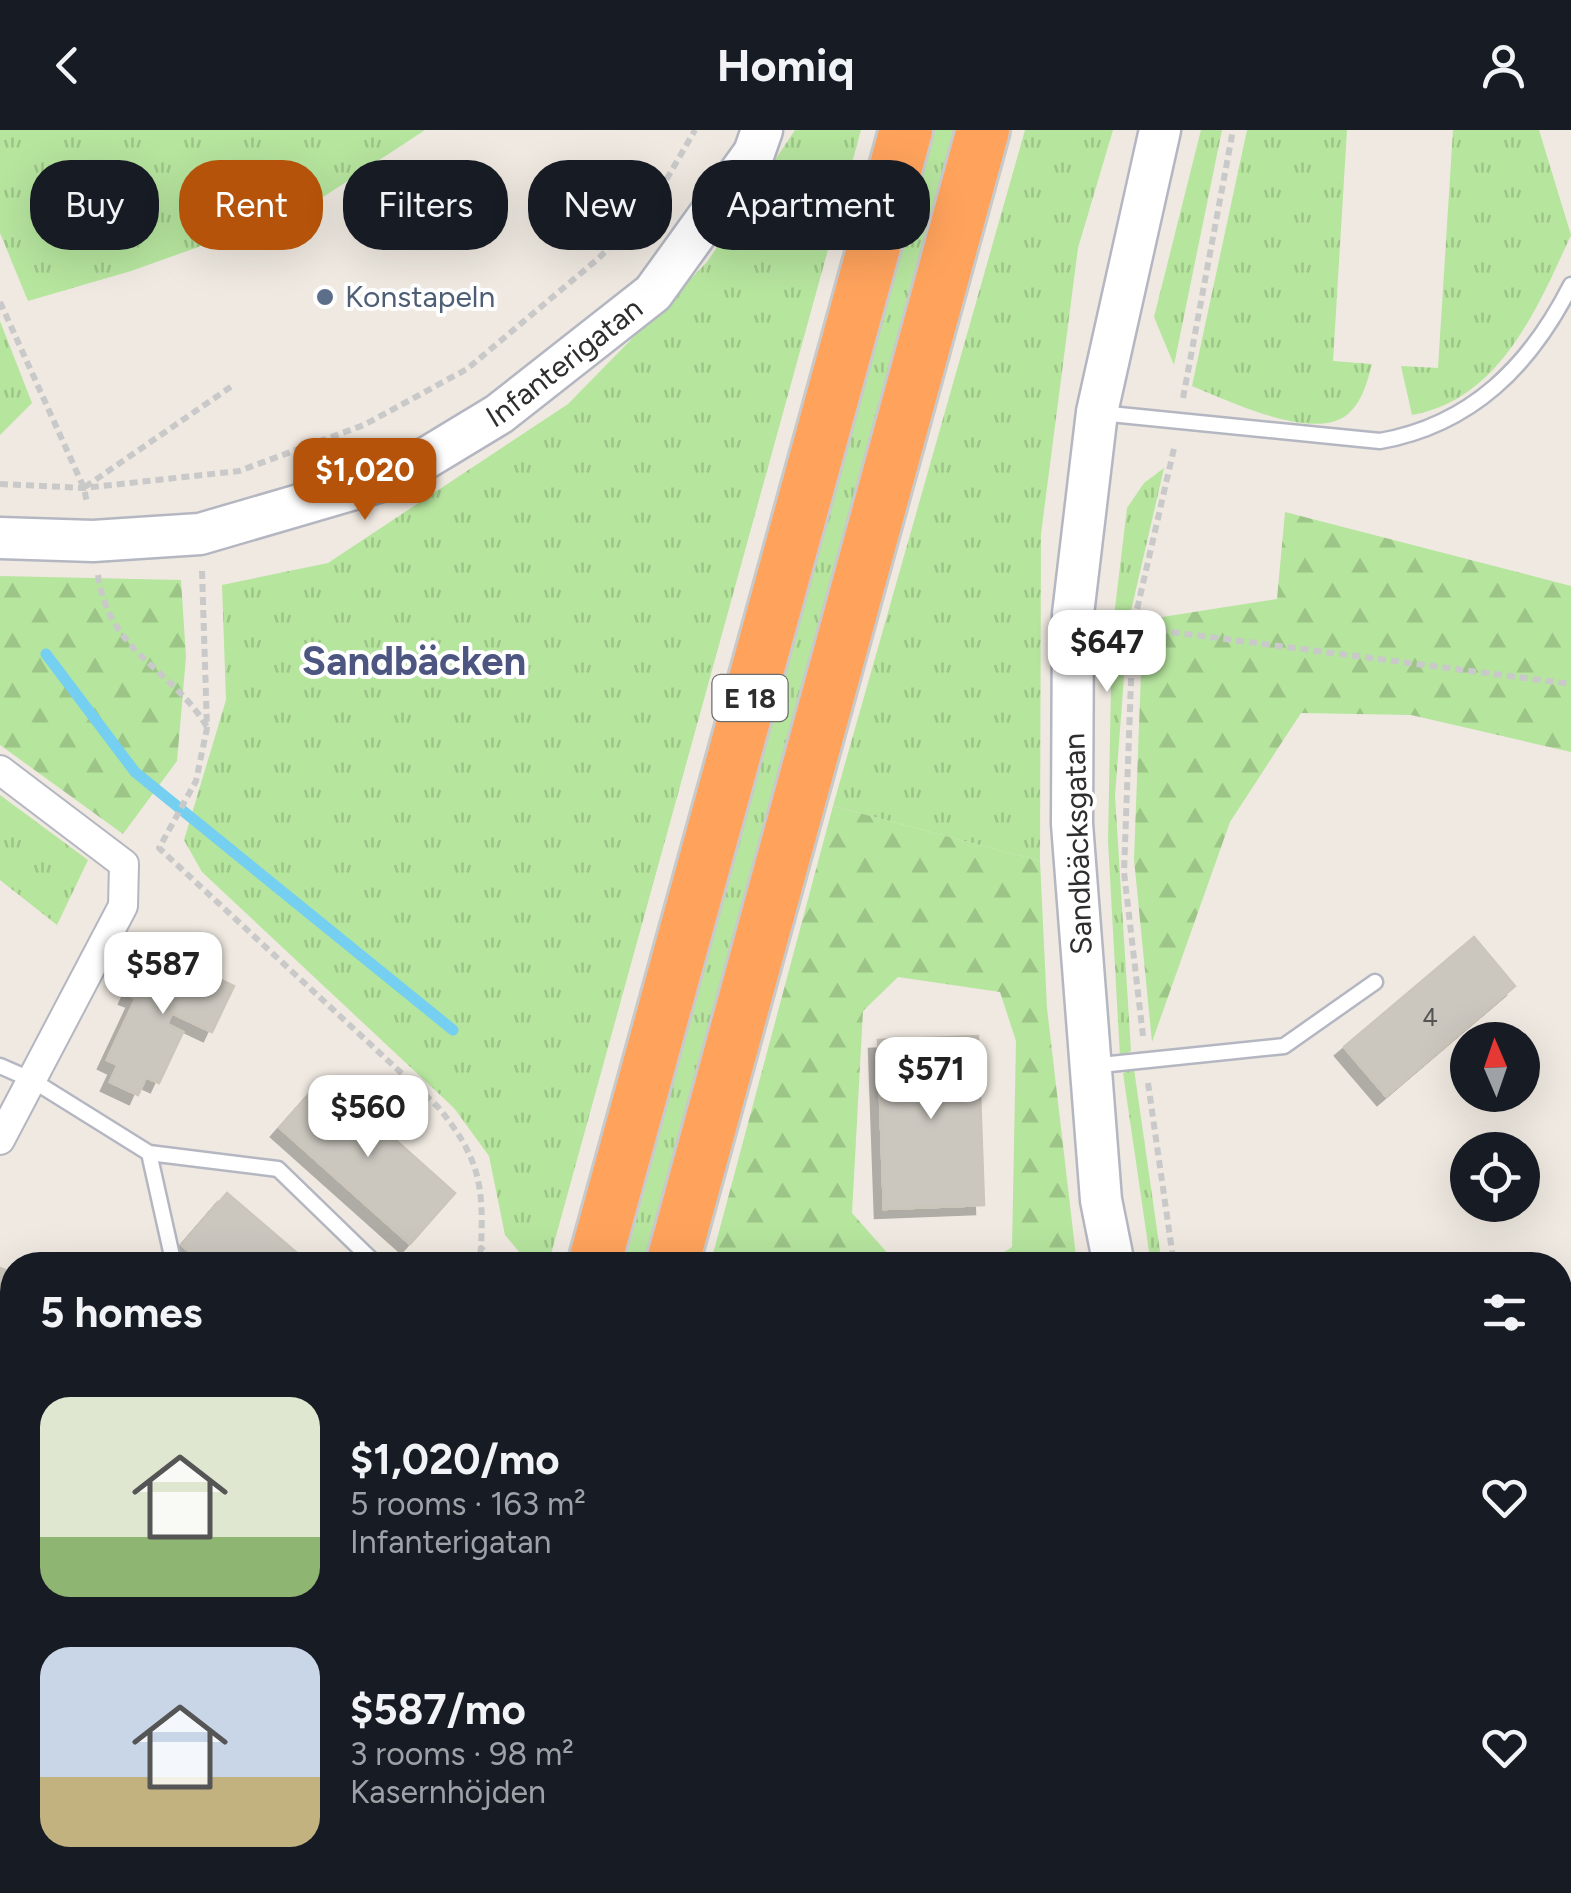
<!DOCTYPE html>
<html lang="en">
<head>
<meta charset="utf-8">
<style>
	body { margin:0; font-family:Figtree,sans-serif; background:#20242c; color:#f1f3f6; height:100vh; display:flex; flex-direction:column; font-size:38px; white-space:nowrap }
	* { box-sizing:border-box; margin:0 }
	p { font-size:32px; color:#9ea1a6 }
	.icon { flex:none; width:55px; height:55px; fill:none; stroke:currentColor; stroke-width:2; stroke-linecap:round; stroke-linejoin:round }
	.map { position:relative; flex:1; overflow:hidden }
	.sheet { position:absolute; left:0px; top:1122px; width:1572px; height:642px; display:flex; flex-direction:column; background:#171b24; border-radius:40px 40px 0 0; box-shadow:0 10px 40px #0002 }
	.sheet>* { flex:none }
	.hud { position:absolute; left:30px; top:30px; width:1000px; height:90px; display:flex; gap:20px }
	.needle { width:65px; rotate:358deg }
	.fabs { position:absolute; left:1450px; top:892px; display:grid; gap:20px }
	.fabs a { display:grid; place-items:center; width:90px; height:90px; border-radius:50%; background:#171b24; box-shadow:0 10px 40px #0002; font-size:50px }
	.price { position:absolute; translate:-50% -85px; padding:0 22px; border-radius:20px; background:#fff; color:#222; font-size:32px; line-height:65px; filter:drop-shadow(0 2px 5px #0008) }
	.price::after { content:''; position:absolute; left:50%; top:60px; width:30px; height:22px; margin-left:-15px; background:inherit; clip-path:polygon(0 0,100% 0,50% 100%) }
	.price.current { background:#b45309; color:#fff }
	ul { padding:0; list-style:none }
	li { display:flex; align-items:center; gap:30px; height:250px; padding:0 40px }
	li span { display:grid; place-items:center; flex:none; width:280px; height:200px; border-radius:30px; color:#555 }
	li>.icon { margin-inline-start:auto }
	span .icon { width:120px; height:120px; fill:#fffc; stroke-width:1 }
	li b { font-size:42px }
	h2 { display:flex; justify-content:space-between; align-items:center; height:120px; padding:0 40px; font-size:42px }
	.tag { padding:0 35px; border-radius:40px; background:#171b24; box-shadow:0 10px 40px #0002; font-size:35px; line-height:90px }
	.tag.current { background:#b45309; color:#fff }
	header { display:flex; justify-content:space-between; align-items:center; height:130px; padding:0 40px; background:#171b24; font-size:45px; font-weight:700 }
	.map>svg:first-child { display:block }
</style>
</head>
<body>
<header><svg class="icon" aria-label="back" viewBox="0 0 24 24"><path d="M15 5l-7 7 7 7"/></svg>Homiq<svg class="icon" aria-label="person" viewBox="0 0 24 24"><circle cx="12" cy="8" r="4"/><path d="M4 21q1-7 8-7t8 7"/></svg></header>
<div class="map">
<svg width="1571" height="1763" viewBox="0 0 1571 1763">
	<defs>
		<pattern id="grass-tufts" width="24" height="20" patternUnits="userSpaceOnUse" patternTransform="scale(2.5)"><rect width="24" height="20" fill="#b6e59e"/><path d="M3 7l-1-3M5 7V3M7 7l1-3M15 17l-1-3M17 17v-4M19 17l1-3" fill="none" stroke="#9dc588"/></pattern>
		<pattern id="forest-firs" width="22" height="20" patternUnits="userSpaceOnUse" patternTransform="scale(2.5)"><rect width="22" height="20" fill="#b6e59e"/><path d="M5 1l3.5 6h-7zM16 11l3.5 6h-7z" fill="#9dc588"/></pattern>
		<filter id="shadow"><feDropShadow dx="-9" dy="9" stdDeviation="0" flood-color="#0004"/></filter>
	</defs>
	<rect width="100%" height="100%" fill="#efe9e1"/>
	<path fill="url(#grass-tufts)" d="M0,0H425L305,79L131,141L28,171L0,103Z
		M795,0H861L548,1135H530L505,1105L489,1026L454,978L202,742L184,710L226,570L222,455L328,433L568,274L707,132Z
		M934,0H957L649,1135H624Z
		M1025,0H1113L1078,118L1041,404L1040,731L833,676Z
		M1201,0H1222L1174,235L1154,187Z
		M1247,0H1347L1333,231L1372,234C1367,252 1363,270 1349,283C1317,314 1227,270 1192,256Z
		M1453,0H1539L1571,105C1538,177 1500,270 1412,285L1401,236L1438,238Z
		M0,191L32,273L0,305Z
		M1164,338L1128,494L1115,666L1131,921L1120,927L1108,711L1112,503L1127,378L1144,353Z
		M0,665L88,730L57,795L0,750Z
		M1134,939L1162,1135H1151L1123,943Z
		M525,1752H730L734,1763H522Z"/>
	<path fill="url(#forest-firs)" d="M1285,382L1571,456V622L1411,585L1301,583L1230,692L1152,912L1134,729L1143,490L1277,469Z
		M0,446L181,450L186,527L177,631L123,704L0,615Z
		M833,676L1040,731L1047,878L1077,1135H984L1012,1117L1016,911L1000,862L898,847L863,881L852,1083L891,1127L918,1135H710Z
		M1560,1247L1571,1274V1559L1560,1575Z
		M12,1602V1752L60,1753L58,1763H0V1633Z
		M1320,1753L1523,1752V1753L1522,1763H1323Z"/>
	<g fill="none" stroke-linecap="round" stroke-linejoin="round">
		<path stroke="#75cff0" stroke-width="11" d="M46,524L135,642L453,900
			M1368,1752L1371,1763"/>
	</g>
	<path fill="#cbc7bf" stroke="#cbc5ba" stroke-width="2.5" filter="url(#shadow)" d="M1474,807L1515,856L1386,966L1344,917Z
		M151,817L234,856L212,902L172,883L167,894L183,902L159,953L146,947L138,965L110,952L118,935L107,930L136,868L128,865Z
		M978,906L984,1075L884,1079L878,910Z
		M325,947L455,1063L410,1114L280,998Z
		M227,1063L311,1135H205L182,1115Z
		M0,1138L12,1143V1292L0,1319Z
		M1069,1752H1147L1149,1763H1071Z"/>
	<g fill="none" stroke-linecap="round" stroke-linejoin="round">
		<g stroke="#b4b7c1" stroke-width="19">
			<path id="lane" d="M1100,283L1380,311C1471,295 1530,236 1571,155
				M0,936L32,950L149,1023L174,1135
				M1091,936L1284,916L1375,852
				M149,1023L278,1039L377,1135
				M128,1752L131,1763
				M909,1752L922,1763
				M200,1763L237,1752
				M289,1763L293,1752"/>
		</g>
		<g stroke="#b4b7c1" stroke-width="32">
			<path id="street" d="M0,640L124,734L123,776L0,1010"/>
		</g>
		<g stroke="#b4b7c1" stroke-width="45">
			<g id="secondary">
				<path id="s1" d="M0,408L93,411L200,404L395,347L499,284L653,163L754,23L762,0"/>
				<path d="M1114,1135L1101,1070L1072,694L1073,484L1097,282L1160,0"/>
				<path d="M1243,1752L1246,1763"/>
			</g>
		</g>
		<g stroke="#c9c9c9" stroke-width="58">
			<path id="highway" d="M594,1135L906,0
				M672,1135L983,0
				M419,1763L422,1752
				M496,1763L499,1752"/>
		</g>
		<path stroke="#c9c9c9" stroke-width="6" stroke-dasharray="8 5" stroke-linecap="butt" d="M0,172L84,358L87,373
			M1183,268L1233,0
			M0,354L84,358L239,341L364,295L467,239L599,128L654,71L695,0
			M85,357L232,256
			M202,441L207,598L196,651L159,718L438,977C479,1027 484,1054 481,1118
			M98,445C109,523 171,537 207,597
			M1133,497L1571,554
			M1143,906L1124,742L1133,497L1175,314
			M1148,953L1174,1135
			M478,1135L481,1118L500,1135
			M1560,1234L1571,1221
			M1302,1752L1304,1763
			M607,1763L609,1752"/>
		<use href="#lane" stroke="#fff" stroke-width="14"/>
		<use href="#street" stroke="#fff" stroke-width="28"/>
		<use href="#secondary" stroke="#fff" stroke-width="40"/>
		<use href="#highway" stroke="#ffa35c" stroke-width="52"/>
	</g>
	<circle fill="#5c6f8a" stroke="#fff" stroke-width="4" cx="325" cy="167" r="10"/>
	<g text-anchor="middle" stroke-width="8" stroke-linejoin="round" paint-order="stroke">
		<g font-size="25" fill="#555452">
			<text x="1430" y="896">4</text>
		</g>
		<rect fill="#fff" stroke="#6d6d6d" stroke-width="2.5" x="712.5" y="545" width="75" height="46" rx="8"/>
		<g font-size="28" font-weight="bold" fill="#2e2e2e">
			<text x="750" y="578">E 18</text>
		</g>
		<g font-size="30" fill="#4e5e75" stroke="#fff" text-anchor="start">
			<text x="345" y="177">Konstapeln</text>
		</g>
		<g font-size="30" fill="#2e2e2e" stroke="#fff">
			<text dy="10" stroke="none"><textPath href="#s1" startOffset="608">Infanterigatan</textPath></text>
			<text transform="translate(1078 714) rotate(-92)" y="10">Sandbäcksgatan</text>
		</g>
		<g font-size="40" font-weight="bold" fill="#4d5680" stroke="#fff">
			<text x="414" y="545">Sandbäcken</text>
		</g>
	</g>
</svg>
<div class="fabs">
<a><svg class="needle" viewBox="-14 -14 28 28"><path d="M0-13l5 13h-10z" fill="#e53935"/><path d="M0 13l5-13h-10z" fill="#9ea1a6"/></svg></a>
<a><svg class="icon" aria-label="locate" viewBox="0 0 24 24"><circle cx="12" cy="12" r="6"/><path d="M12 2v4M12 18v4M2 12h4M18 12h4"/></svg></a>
</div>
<b class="price current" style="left:365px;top:393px">$1,020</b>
<b class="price" style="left:1107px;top:565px">$647</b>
<b class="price" style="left:163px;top:887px">$587</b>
<b class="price" style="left:931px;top:992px">$571</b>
<b class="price" style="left:368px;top:1030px">$560</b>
<div class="hud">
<a class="tag">Buy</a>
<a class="tag current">Rent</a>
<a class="tag">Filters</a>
<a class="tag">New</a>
<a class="tag">Apartment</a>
</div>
<section class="sheet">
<h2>5 homes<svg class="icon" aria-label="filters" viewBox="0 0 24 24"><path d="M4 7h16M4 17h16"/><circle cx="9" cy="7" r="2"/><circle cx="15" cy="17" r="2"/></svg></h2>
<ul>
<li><span style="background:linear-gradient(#dfe7d0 70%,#8fb573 0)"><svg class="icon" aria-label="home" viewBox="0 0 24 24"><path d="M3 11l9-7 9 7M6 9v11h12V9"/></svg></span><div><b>$1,020/mo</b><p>5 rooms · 163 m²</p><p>Infanterigatan</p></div><svg class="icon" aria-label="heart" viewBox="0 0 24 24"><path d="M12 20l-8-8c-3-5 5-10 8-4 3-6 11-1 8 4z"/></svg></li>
<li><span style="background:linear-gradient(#c9d6e8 65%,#c2b280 0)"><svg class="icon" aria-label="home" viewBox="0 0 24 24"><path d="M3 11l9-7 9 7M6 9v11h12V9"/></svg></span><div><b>$587/mo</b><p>3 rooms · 98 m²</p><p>Kasernhöjden</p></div><svg class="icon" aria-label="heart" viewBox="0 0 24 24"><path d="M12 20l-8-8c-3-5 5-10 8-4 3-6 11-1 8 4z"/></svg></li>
</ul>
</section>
</div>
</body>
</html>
